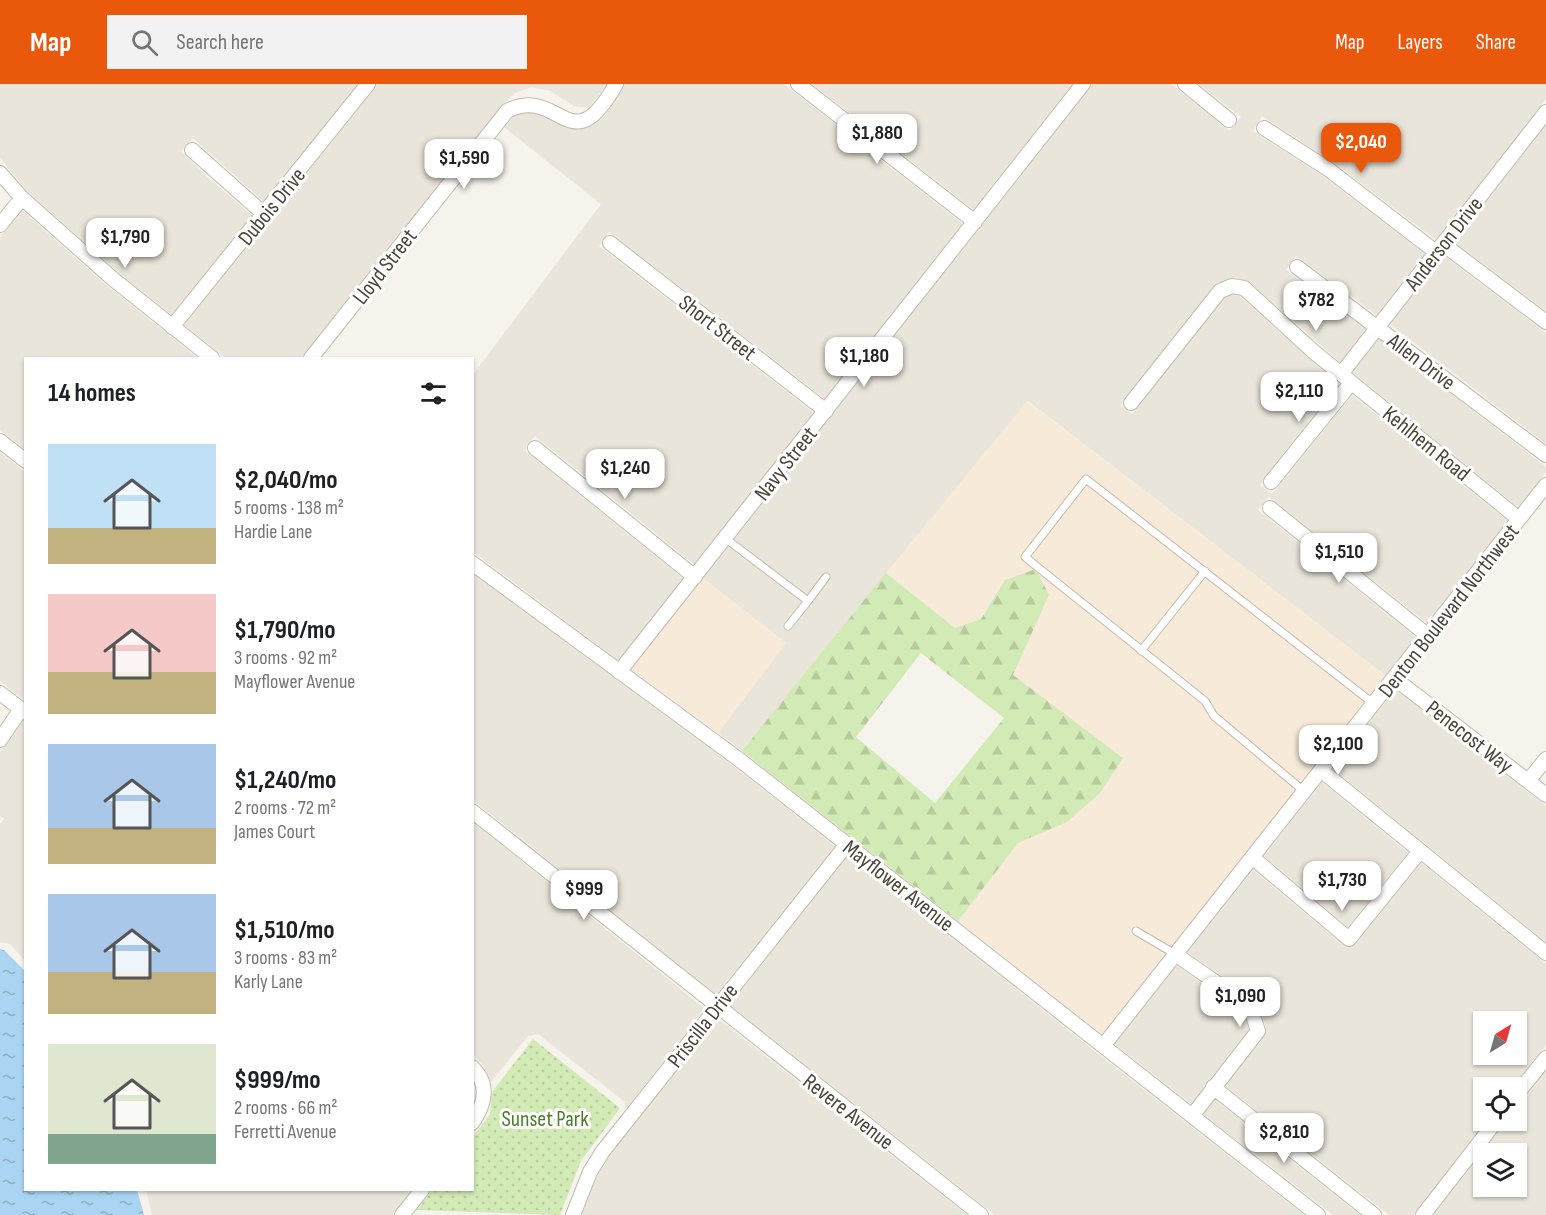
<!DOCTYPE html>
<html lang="en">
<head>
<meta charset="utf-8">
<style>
	body { margin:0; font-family:"Sofia Sans Condensed",sans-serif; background:#f2f2f2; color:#202124; height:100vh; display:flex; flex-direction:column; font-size:22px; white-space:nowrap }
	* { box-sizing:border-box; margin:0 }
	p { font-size:20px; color:#757577 }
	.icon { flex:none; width:33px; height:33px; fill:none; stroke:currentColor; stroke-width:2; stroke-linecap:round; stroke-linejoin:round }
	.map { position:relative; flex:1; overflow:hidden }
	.side { position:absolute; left:24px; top:273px; width:450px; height:834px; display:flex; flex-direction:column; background:#fff; border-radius:0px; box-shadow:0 2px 4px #0004 }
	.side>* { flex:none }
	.needle { width:39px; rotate:37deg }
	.tools { position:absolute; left:1473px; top:927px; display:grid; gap:12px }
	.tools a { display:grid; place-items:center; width:54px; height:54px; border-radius:0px; background:#fff; box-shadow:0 2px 4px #0004; font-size:30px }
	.price { position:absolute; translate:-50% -51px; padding:0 14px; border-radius:12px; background:#fff; color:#222; font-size:20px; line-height:39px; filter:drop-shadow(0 2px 3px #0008) }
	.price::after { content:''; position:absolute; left:50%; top:36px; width:18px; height:14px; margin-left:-9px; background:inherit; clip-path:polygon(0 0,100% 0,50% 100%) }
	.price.current { background:#ea580c; color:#fff }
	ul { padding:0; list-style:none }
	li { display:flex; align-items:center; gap:18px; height:150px; padding:0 24px }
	li span { display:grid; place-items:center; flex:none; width:168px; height:120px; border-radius:0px; color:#555 }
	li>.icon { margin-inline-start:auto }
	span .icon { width:72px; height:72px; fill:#fffc; stroke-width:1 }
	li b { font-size:26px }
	h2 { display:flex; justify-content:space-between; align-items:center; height:72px; padding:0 24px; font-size:26px }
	header { display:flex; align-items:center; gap:36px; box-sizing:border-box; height:84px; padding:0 30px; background:#ea580c; color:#fff }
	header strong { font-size:28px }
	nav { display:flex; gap:33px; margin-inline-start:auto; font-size:21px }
	.search { width:420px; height:54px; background:#f2f2f2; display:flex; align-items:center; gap:15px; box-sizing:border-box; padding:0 21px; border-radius:0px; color:#757577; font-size:22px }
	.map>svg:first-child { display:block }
</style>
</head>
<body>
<header>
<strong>Map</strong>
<div class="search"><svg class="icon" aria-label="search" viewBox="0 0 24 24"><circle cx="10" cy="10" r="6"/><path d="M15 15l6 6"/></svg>Search here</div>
<nav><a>Map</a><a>Layers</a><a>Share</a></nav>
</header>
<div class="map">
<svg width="1546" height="1131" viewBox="0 0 1546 1131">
	<defs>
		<pattern id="forest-firs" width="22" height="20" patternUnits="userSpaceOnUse" patternTransform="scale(1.5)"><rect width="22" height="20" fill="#d2eab5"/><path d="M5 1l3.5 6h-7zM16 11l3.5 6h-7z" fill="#b6ca9c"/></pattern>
		<pattern id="park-dots" width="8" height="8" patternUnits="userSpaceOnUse" patternTransform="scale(1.5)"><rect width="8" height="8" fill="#d2eab5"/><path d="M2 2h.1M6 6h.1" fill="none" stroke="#b6ca9c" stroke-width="1.8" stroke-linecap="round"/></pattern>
		<pattern id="water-ripples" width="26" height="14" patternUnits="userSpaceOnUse" patternTransform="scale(1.5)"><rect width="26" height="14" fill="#a9d4f2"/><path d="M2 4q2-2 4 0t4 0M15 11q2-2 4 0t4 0" fill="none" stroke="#8caec5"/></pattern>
	</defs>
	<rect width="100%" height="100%" fill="#f6f3ec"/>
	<path fill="#eae5da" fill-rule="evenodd" d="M0,0H358L264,118L193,54L181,67L206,92L253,132L172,231L119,189L28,108L0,74Z
		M377,0H607L589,24L574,22L550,7L532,3L515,9L501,22L301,274H226L184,241Z
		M625,0H784L963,140L825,315L609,148L599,162L814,329L695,481L535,352L524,366L684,495L618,576L473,468L472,292L601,120L504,43L523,22L591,40L595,39L606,31Z
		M812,0H1074L974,126Z
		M1093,0H1171L1230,47L1241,33L1199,0H1546V15L1436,156L1333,78L1262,32L1253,47L1323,92L1425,170L1377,231L1296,172L1286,186L1366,245L1340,278L1249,198L1235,193L1217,199L1120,321L1132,330L1224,214L1232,210L1239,212L1340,301L1260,401L1272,410L1352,311L1508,437L1427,539L1269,413L1258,426L1416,553L1386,592L1028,317L742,667L718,649L786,559L703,494Z
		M1546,40V227L1454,158Z
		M22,126L107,202L198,274H26L25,366L0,346V153Z
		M1443,171L1546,249V360L1390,240Z
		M1379,254L1546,383V388L1519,424L1352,288Z
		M0,368L25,388V617L0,597Z
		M473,490L736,684L835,762L716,911L473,716Z
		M1395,605L1546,722V858L1333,685Z
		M22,637L26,640L25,877L10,860L0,858V740L4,735L0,732V669Z
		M1322,698L1408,769L1348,843L1264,772Z
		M473,738L705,925L625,1026V1018L538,950L528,952L491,998L483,981L473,971Z
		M847,771L1092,965L1304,1131H995L728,920Z
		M1420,778L1546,880V961L1513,1003L1484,1004V1036L1487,1037L1413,1131H1389L1224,1001L1264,952L1266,943L1255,915L1187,868L1253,786L1343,861L1355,859ZM1484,938H1516V970H1484Z
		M1176,881L1243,928L1249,946L1191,1020L1115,960Z
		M717,934L967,1131H581L597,1091L609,1072Z
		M1546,986V1131H1433L1506,1037L1516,1036L1517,1024ZM1484,1070H1516V1102H1484Z
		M1214,1015L1360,1131H1333L1203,1030Z
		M146,1106H404L409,1109L393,1131H152Z"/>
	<path fill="#f7ead8" d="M1027,317L1386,592L1103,951L958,837L1018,758L1067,738L1058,628L1013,591L1049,511L1036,485L1005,496L981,535L955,544L886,489Z
		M703,494L786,559L718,649L631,585Z"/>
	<path fill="url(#forest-firs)" fill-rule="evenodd" d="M1036,485L1049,511L1013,591L1123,674L1100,709L1067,738L1018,759L958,837L742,667L886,489L955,544L981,535L1005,496ZM921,569L1004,634L935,719L856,653Z"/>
	<path fill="url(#park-dots)" d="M533,955L620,1024L581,1077L560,1131L417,1126L432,1106H472L473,1053L490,1030L492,1008Z"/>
	<path fill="url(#water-ripples)" d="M0,865L4,866L25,887L26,1106H137L144,1131H0Z"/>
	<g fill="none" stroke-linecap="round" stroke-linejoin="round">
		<g stroke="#c2bbae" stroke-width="9">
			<path id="service" d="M725,454L808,517L788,542
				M808,517L826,493
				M1141,567L1205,487
				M1305,708L1214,632L1205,617L1025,473L1086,395L1374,620
				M1136,847L1175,870"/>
		</g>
		<g stroke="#c2bbae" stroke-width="16">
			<path id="minor" d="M798,0L975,138
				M1185,0L1229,36
				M1264,44L1328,85L1436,168
				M192,66L264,130
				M0,89L22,114L113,195L212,274
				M0,141L22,114
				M610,159L826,327
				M1443,160L1546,238
				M1297,183L1546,371
				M172,243L368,0
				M311,274L507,27C560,0 570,82 616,0
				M1341,290L1546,28
				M1131,319L1220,207L1232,202L1244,204L1314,268L1519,435
				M0,357L26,377
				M535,364L695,493
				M1271,398L1351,299
				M1270,424L1427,551
				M472,479L741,677L1318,1131
				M619,588L1083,0
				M1394,594L1546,711
				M0,609L26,629
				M0,656L21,625
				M1322,687L1546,869
				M1528,697L1546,675
				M472,727L981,1131
				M1253,774L1349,855L1420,767
				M1175,870L1250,922L1258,947L1192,1032
				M1103,962L1546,401
				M472,983C490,1000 485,1021 472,1039
				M1213,1003L1374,1131
				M1516,1011L1546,974
				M402,1131L422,1106
				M573,1131L590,1088L603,1067L847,760
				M1423,1131L1497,1036"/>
		</g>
		<use href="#service" stroke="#fff" stroke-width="7"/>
		<use href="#minor" stroke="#fff" stroke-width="14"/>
	</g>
	<g text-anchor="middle" stroke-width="6" stroke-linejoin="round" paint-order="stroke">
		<g font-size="22" fill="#4b4439" stroke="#fff">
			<text transform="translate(271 122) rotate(-51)" y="8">Dubois Drive</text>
			<text transform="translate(1443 159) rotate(-52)" y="8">Anderson Drive</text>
			<text transform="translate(384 182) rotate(-52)" y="8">Lloyd Street</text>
			<text transform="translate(718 243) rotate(38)" y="8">Short Street</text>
			<text transform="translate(1422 277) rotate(37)" y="8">Allen Drive</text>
			<text transform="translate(1427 359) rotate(39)" y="8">Kehlhem Road</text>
			<text transform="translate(785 379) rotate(-52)" y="8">Navy Street</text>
			<text transform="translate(1448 526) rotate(-52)" y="8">Denton Boulevard Northwest</text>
			<text transform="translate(1470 652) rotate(38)" y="8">Penecost Way</text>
			<text transform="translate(899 801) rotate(38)" y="8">Mayflower Avenue</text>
			<text transform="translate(702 941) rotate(-52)" y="8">Priscilla Drive</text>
			<text transform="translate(849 1027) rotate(38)" y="8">Revere Avenue</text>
		</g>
		<g font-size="22" fill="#4a7f2a" stroke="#fff">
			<text x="545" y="1042">Sunset Park</text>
		</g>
	</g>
</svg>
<div class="tools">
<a><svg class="needle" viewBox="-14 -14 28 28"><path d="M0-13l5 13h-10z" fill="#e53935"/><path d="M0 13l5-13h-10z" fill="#757577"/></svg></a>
<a><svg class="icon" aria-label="locate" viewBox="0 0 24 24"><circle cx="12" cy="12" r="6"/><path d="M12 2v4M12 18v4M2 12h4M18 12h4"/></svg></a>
<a><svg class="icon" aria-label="layers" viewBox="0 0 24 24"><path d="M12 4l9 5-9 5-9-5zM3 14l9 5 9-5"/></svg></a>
</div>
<b class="price" style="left:877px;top:81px">$1,880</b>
<b class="price current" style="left:1361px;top:90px">$2,040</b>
<b class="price" style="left:464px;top:106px">$1,590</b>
<b class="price" style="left:125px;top:185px">$1,790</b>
<b class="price" style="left:1316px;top:248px">$782</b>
<b class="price" style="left:864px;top:304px">$1,180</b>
<b class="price" style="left:1299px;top:339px">$2,110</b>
<b class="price" style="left:625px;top:416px">$1,240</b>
<b class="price" style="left:1339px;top:500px">$1,510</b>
<b class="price" style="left:1338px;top:692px">$2,100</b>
<b class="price" style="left:1342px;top:828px">$1,730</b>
<b class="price" style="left:584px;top:837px">$999</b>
<b class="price" style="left:1240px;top:944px">$1,090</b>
<b class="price" style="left:1284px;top:1080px">$2,810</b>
<section class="side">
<h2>14 homes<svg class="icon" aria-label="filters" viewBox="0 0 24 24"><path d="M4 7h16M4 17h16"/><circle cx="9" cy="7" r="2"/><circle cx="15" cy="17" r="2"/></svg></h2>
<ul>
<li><span style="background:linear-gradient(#bfe0f5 70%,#c2b280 0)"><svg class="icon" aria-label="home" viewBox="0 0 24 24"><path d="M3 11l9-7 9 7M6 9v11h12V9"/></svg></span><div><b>$2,040/mo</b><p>5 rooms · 138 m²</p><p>Hardie Lane</p></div></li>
<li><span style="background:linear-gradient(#f6c9c9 65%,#c2b280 0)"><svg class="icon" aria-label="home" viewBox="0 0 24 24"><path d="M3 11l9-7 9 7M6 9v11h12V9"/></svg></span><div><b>$1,790/mo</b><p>3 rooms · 92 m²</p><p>Mayflower Avenue</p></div></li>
<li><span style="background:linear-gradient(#a9c7e8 70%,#c2b280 0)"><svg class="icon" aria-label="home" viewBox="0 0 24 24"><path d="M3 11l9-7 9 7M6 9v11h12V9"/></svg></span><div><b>$1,240/mo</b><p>2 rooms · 72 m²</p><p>James Court</p></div></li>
<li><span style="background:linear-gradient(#a9c7e8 65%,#c2b280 0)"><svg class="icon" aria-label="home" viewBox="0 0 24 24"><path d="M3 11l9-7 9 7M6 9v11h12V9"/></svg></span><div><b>$1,510/mo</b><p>3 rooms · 83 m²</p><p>Karly Lane</p></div></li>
<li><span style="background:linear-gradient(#dfe7d0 75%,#7fa58c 0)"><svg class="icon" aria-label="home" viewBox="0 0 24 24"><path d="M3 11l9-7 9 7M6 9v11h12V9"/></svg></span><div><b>$999/mo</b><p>2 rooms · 66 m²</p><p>Ferretti Avenue</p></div></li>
</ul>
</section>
</div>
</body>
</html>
